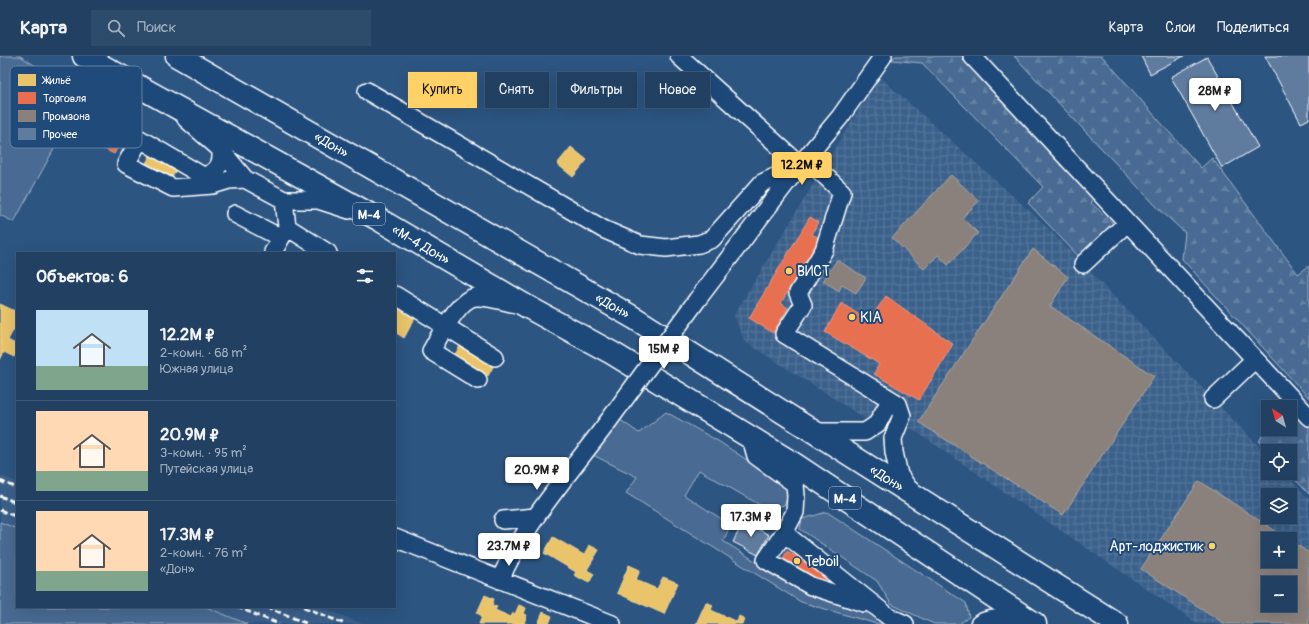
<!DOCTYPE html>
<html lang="ru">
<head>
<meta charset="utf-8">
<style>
	body { margin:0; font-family:Pangolin,sans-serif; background:#2d4b6b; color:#f1f3f6; height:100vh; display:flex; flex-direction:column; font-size:15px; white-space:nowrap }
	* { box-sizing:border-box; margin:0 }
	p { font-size:13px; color:#a2afbe }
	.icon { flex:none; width:22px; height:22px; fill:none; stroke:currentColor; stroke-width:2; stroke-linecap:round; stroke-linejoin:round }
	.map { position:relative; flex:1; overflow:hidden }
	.side { position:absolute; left:16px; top:196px; width:380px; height:356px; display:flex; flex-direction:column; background:#214062; border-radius:0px; box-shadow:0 4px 16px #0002,0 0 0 1px #3e5977 }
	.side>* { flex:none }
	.top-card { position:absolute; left:408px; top:16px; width:380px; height:36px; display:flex; gap:8px }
	.needle { width:26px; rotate:323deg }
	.controls { position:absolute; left:1261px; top:344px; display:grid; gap:8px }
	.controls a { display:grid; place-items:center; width:36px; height:36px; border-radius:0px; background:#214062; box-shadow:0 4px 16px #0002,0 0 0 1px #3e5977; font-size:20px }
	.price { position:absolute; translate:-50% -34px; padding:0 9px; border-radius:4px; background:#fff; color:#222; font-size:13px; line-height:26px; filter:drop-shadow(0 1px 2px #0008) }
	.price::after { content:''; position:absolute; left:50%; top:24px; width:12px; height:9px; margin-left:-6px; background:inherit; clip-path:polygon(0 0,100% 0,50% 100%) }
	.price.active { background:#ffd166; color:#111 }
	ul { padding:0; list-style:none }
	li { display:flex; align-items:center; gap:12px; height:100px; padding:0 20px }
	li+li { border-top:1px solid #3e5977 }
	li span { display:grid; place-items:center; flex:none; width:112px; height:80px; border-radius:0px; color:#555 }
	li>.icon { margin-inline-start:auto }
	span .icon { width:48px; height:48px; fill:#fffc; stroke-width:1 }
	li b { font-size:17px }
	h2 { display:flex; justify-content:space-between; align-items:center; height:48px; padding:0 20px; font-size:17px }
	.pill { padding:0 14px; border-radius:0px; background:#214062; box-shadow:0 4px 16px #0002,0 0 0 1px #3e5977; font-size:14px; line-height:36px }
	.pill.active { background:#ffd166; color:#111 }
	header { display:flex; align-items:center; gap:24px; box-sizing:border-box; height:56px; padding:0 20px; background:#214062; border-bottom:1px solid #3e5977 }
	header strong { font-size:19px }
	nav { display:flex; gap:22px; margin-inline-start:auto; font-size:14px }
	.search { width:280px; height:36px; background:#2d4b6b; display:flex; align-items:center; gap:10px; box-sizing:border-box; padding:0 14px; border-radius:0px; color:#a2afbe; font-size:15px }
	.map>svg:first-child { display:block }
</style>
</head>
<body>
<header>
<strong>Карта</strong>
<div class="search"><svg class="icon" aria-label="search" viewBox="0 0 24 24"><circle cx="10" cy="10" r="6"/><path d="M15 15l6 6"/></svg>Поиск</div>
<nav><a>Карта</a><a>Слои</a><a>Поделиться</a></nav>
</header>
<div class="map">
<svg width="1309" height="568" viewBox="0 0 1309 568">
	<defs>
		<pattern id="industrial-grid" width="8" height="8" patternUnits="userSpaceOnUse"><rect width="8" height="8" fill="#3b618b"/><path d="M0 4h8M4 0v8" fill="none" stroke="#58799c"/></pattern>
		<pattern id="forest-firs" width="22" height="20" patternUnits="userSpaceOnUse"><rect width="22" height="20" fill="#486b92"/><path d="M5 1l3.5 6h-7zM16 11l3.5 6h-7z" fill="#6381a2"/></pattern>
	</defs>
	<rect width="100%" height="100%" fill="#2c5582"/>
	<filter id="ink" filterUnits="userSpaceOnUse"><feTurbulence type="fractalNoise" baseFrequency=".025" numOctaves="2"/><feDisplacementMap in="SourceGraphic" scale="8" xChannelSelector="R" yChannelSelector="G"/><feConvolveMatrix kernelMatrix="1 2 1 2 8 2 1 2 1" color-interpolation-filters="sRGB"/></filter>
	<g filter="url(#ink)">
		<path fill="#3b618b" d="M0,419L17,426V473L0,466Z
			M206,551H321L363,568H247Z"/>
		<path fill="url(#industrial-grid)" fill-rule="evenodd" d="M879,20L1042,166L1268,400V417H1284L1309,443V568H1198L884,354L872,367L744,285L734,259ZM1268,439H1290V461H1268ZM1268,483H1290V505H1268ZM1268,527H1290V549H1268Z"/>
		<path fill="#486b92" stroke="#a4b5c8" d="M0,0H20L83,40L14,166L0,159Z
			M666,356L718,385L785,429L789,439L784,449L767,453L699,414L684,439L731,469L723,485L797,531L897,568H877L801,546L626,437L637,421L591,398L619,363L639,377Z
			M827,456L966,547L969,561L959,568H934L891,548L877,525L800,473L802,463Z
			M0,466L17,473V551H206L247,568H0Z"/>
		<path fill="url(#forest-firs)" stroke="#a4b5c8" d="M895,0H962L1097,140L1090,146L1114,168L1079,201L1028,147L1043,131L922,7L892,4Z
			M1014,0H1102L1201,112L1212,102L1298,218L1309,210V342L1182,203L1185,177L1157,151Z
			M1281,340L1309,372V438L1289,417H1290V395H1268L1259,386L1268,367V373H1290V351H1275Z"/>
		<path fill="#e9c46a" stroke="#f0d697" d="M571,91L587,104L573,121L557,108Z
			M151,98L177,112L164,137L138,122Z
			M0,248L17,256V267L8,284L17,289V296L14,301L4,296L0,304Z
			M395,250L415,262L404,282L395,276Z
			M460,290L494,309L488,320L454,300Z
			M553,481L584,499L589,489L599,494L587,514L594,518L589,527L574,519L576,516L544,497Z
			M629,509L640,514L636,524L657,533L663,521L678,527L664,558L617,537Z
			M485,539L494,543L492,549L497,551L495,554L511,561L513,557L515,558L519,549L526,552L524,558L527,559L524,567L527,568H479L482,560L477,557Z
			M706,546L713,549L711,554L737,566L739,560L745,563L742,568H696Z
			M543,556L552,560L549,568H538Z"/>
		<path fill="#e76f51" stroke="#ee9a85" d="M100,64L126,77L114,98L89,85Z
			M810,161L818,166L812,178L820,183L781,247L788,252L773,277L749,262Z
			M886,240L953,288L919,344L874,318L879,308L825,276L841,247L869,265Z
			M787,495L829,518L823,529L781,506Z"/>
		<path fill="#8a817c" stroke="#ada7a3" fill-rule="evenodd" d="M951,119L979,145L962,162L978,177L948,209L938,199L924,213L892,182Z
			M1033,193L1068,221L1050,250L1154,320L1063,459L918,366Z
			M837,204L866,222L856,237L842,229L839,235L823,225Z
			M1199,425L1288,483H1268V505H1290V484L1309,497V568H1225L1141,513ZM1268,527H1290V549H1268Z"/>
		<path fill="#5e7c9f" stroke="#fff" d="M1141,0H1184L1150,18Z
			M1265,0H1309V63L1301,67Z
			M1207,1L1258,91L1222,112L1171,21Z
			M744,465L769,479L758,499L733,486Z"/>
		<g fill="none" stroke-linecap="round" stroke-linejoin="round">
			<g stroke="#fff" stroke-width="20">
				<path id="minor" d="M972,0L1309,361
					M367,35L603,173L640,189L666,192L699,188L712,183L762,127L800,109L679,0
					M186,63L220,93L245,123L284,144H318L349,154
					M220,93C224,106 217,117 203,120L140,83L126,108L173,132L213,129L229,124L245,123
					M806,102L842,136L824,194L798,237L803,249L784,278L898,348L902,360L893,382L894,396L899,419L911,436
					M235,158L281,182
					M287,171L328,197
					M273,196L287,171L284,144
					M1083,208L1127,167
					M395,239L495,301
					M697,244L800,109L840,61L883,0
					M478,324L431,295C439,281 459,242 476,241C489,240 504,246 516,248
					M1213,343L1254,304
					M814,376H865L877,368L886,352L898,348
					M751,382L756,400L795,428L796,440L795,456L784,477L889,561L905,568
					M503,464L535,461
					M784,477L766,504L811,530L864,547
					M395,482L612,568
					M500,524C525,466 570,417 607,367
					M979,568C994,558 1013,565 1030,568"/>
			</g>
			<g stroke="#fff" stroke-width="25">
				<g id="highway">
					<path id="s1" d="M84,0L378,163L526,250L612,297L794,408L1035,568"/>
					<path id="s2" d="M177,0L636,263L1117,568"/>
				</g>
			</g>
			<use href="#minor" stroke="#1f4a7a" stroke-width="17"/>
			<use href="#highway" stroke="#1f4a7a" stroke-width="22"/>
			<path stroke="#fff" stroke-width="3" stroke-dasharray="6 3" stroke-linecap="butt" d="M0,425L17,432
				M0,440L17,447
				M0,454L17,461
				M237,551L279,568
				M267,551L308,568
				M304,551L345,568"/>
			<g stroke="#fff" stroke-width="20" stroke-linecap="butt">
				<path id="minor-bridge" d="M607,367L697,244"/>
			</g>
			<use href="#minor-bridge" stroke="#1f4a7a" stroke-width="17"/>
		</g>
	</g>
	<g fill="#ffd166" stroke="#1f4a7a" stroke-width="1.5">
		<circle cx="789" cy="215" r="4"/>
		<circle cx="852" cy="261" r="4"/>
		<circle cx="1212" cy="490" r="4"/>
		<circle cx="797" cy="505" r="4"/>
	</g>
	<g text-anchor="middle" stroke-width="4" stroke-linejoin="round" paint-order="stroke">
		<g fill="#1f4a7a" stroke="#bcc9d7" stroke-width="1">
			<rect x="353" y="147" width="32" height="22" rx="3"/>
			<rect x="829" y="431" width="32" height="22" rx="3"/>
		</g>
		<g font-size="13" font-weight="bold" fill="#fff">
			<text x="369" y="163">М-4</text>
			<text x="845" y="447">М-4</text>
		</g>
		<g font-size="14" fill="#fff" stroke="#1f4a7a">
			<text dy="5" stroke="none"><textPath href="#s2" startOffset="178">«Дон»</textPath></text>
			<text dy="5" stroke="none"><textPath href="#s1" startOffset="386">«М-4 Дон»</textPath></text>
			<text dy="5" stroke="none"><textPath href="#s2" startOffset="502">«Дон»</textPath></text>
			<text dy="5" stroke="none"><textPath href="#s2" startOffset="826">«Дон»</textPath></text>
		</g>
		<g font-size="14" fill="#fff" stroke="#1f4a7a" text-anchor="start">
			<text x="797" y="220">ВИСТ</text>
			<text x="860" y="266">KIA</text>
			<text x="1204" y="495" text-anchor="end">Арт-лоджистик</text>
			<text x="805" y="510">Teboil</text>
		</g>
	</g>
	<rect x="10" y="10" width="132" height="82" rx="6" fill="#1f4a7a" stroke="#6280a2" stroke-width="1"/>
	<rect x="18" y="18" width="18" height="12" fill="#e9c46a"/>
	<rect x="18" y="36" width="18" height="12" fill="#e76f51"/>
	<rect x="18" y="54" width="18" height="12" fill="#8a817c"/>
	<rect x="18" y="72" width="18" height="12" fill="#5e7c9f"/>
	<g font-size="11" fill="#fff">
		<text x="43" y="28">Жильё</text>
		<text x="43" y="46">Торговля</text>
		<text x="43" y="64">Промзона</text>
		<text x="43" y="82">Прочее</text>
	</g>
</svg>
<div class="controls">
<a><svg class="needle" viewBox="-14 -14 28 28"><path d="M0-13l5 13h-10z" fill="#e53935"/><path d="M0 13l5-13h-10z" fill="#a2afbe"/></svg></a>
<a><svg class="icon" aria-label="locate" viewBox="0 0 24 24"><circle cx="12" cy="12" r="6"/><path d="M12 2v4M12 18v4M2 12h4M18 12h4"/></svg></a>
<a><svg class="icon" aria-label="layers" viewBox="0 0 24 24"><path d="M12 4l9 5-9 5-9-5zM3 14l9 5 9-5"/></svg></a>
<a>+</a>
<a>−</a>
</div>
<b class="price" style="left:1215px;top:56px">28M ₽</b>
<b class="price active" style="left:802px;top:130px">12.2M ₽</b>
<b class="price" style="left:664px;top:314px">15M ₽</b>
<b class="price" style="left:537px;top:435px">20.9M ₽</b>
<b class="price" style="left:751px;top:482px">17.3M ₽</b>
<b class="price" style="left:509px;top:511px">23.7M ₽</b>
<div class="top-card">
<a class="pill active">Купить</a>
<a class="pill">Снять</a>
<a class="pill">Фильтры</a>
<a class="pill">Новое</a>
</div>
<section class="side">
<h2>Объектов: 6<svg class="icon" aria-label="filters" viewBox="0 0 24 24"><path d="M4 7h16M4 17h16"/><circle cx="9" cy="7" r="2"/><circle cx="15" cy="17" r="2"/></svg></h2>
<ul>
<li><span style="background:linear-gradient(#bfe0f5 70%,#7fa58c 0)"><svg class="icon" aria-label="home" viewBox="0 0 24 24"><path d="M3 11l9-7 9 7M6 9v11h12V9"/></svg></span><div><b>12.2M ₽</b><p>2-комн. · 68 m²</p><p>Южная улица</p></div></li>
<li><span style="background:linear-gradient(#ffd9b3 75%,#7fa58c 0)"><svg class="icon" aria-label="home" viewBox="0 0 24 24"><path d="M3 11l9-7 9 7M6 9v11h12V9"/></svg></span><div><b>20.9M ₽</b><p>3-комн. · 95 m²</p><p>Путейская улица</p></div></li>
<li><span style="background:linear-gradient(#ffd9b3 75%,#7fa58c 0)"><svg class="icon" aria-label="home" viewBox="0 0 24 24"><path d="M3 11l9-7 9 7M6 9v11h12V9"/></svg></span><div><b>17.3M ₽</b><p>2-комн. · 76 m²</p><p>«Дон»</p></div></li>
</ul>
</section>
</div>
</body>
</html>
